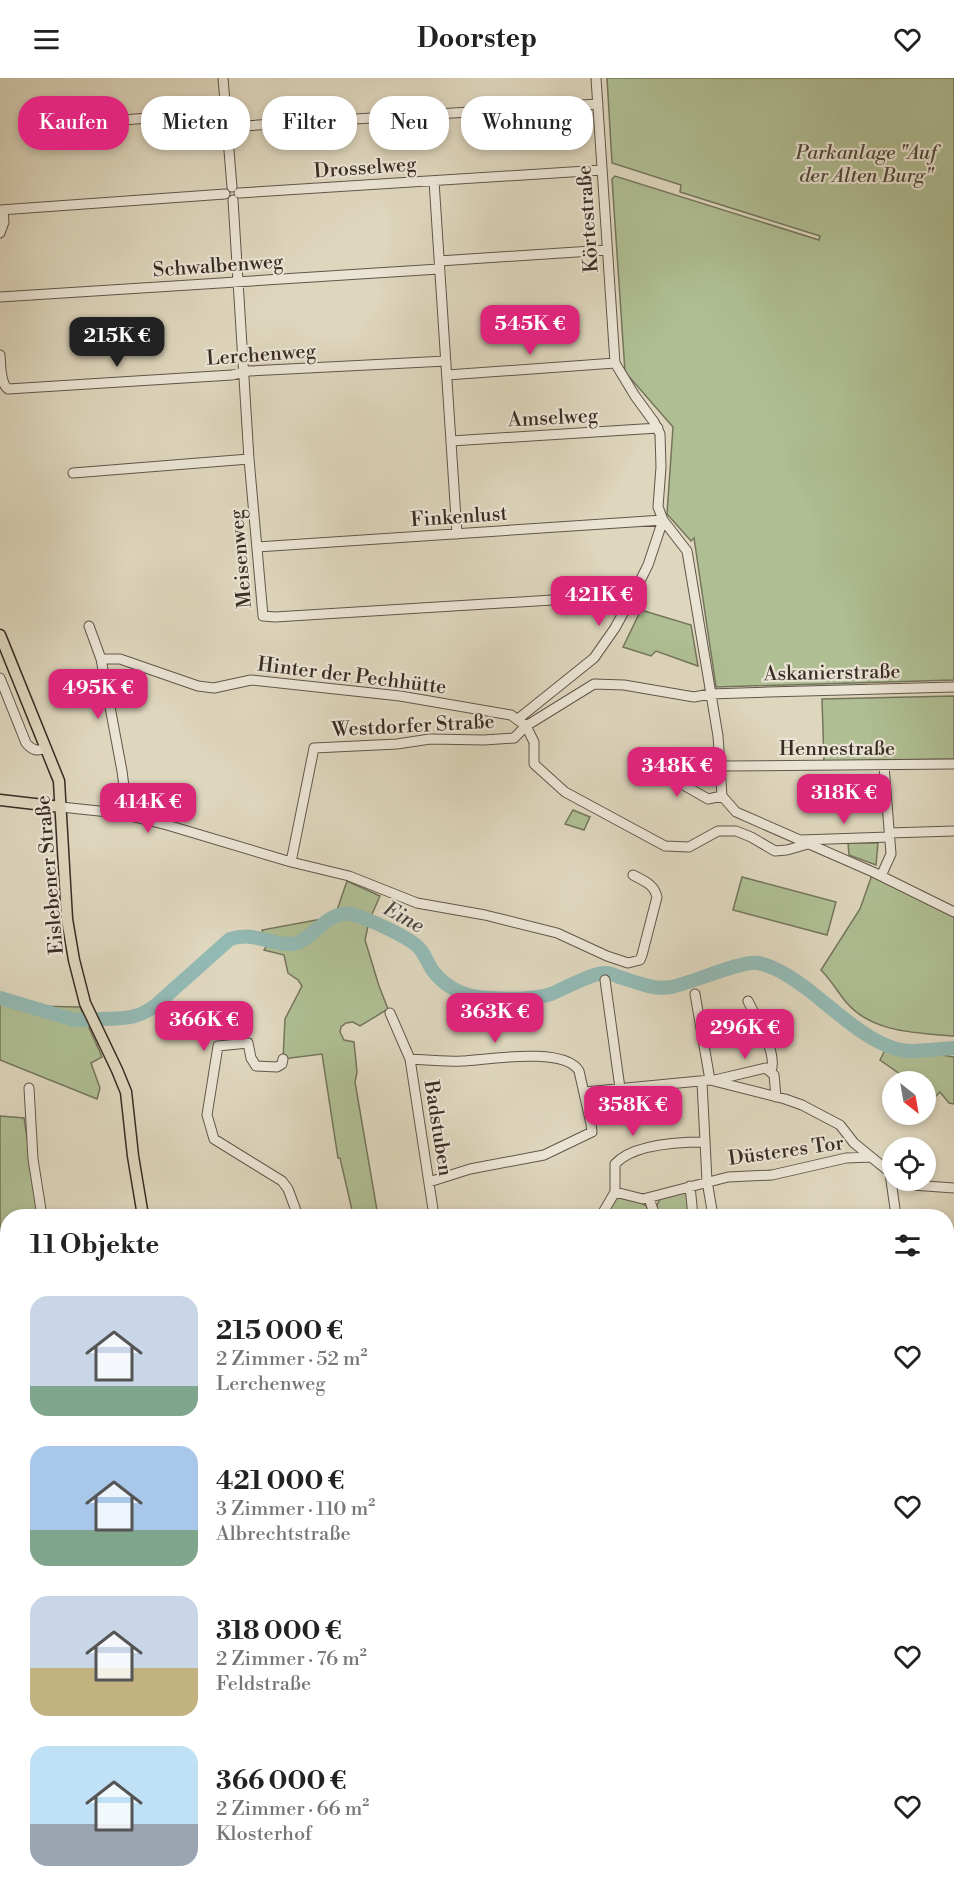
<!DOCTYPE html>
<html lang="de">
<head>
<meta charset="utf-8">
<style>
	body { margin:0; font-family:"Libre Bodoni",serif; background:#f2f2f2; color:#222; height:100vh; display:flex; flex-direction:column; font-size:22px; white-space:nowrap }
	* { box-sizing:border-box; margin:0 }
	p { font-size:20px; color:#767676 }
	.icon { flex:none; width:33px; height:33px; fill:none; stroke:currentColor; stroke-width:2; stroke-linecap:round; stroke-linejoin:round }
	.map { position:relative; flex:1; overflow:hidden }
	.panel { position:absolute; left:0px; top:1131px; width:954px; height:686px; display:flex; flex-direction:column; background:#fff; border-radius:24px 24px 0 0; box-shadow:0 3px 9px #0003 }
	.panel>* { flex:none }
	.guide { position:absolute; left:18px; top:18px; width:600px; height:54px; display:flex; gap:12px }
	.needle { width:39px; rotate:149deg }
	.controls { position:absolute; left:882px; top:993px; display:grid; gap:12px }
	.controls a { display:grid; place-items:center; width:54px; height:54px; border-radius:50%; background:#fff; box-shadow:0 3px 9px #0003; font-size:30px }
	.price { position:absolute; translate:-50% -51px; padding:0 14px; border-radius:12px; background:#db2777; color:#fff; font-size:20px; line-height:39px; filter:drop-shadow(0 2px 3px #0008) }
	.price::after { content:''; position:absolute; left:50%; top:36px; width:18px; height:14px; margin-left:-9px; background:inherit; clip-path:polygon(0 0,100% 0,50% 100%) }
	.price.selected { background:#222; color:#fff }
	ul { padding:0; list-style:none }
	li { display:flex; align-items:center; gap:18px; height:150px; padding:0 30px }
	li span { display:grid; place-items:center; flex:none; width:168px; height:120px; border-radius:18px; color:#555 }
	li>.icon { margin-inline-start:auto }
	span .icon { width:72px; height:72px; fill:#fffc; stroke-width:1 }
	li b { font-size:26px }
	h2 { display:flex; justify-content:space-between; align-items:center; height:72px; padding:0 30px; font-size:26px }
	.pill { padding:0 21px; border-radius:24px; background:#fff; box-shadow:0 3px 9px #0003; font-size:21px; line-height:54px }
	.pill.selected { background:#db2777; color:#fff }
	header { display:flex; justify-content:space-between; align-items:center; height:78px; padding:0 30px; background:#fff; font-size:27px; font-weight:800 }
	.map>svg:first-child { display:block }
</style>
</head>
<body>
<header><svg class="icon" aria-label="menu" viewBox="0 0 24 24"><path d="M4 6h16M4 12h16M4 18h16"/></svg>Doorstep<svg class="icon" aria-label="heart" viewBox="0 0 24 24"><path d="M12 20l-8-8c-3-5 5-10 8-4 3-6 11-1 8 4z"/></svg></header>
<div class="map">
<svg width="954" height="1816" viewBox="0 0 954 1816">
	<rect width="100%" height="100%" fill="#ded6bd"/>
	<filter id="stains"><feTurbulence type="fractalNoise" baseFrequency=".00333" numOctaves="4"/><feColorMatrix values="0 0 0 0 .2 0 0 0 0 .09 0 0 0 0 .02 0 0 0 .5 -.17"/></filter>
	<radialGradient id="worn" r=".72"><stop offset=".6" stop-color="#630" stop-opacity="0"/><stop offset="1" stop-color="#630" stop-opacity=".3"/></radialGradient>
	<path fill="#afbe93" stroke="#74755c" stroke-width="1.5" d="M607,0H954V602L716,609L694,460L691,463L667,436L673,349L625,294L612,101L615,98L819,162L820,158L680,114L681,107L612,85Z
		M641,532L691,547L698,588L656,573L651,578L623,569Z
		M954,618V681L824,683L822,621Z
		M573,732L590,739L584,752L565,746Z
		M848,765H878L876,787L849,777Z
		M873,794L954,834V958C917,955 872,955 846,924C837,913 831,902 821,892L860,831Z
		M742,799L836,824L827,857L733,832Z
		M347,803L380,818L369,843L365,862L379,908L388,931L360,948L353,944L346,945L341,949L340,954L344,962L354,964L357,994L355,1004L378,1138H363L361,1132H352L340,1080H338L322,976L283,981L285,941L302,908L298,902L288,895L284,877L264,872L266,869L262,852L327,840L336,835Z
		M0,921L32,928L80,929L102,979L91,985L100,1010L97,1021L0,982Z
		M887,968L954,979V1026L949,1025L940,1014L933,1021L926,1015V1004L910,1003L880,982Z
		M0,1038L24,1040L39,1138H8L7,1291L0,1293Z
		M687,1111L691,1138H658L657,1127L662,1118Z
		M615,1119L640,1124L648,1129L652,1138H604Z
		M297,1809H479L452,1816H313Z"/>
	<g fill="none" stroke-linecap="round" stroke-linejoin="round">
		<path stroke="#93b9b3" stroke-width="14" d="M0,920L71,941C82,943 90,942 101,941C125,940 136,942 156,927L230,861C256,853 267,867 292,866C310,865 327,832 350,836C365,839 409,859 419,870C425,876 428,886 433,893C447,911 466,919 488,920C509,921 531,922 551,916C563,911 594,894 606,895C610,895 615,897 619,899C636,904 653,912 671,909C692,905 742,882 758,885C775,888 792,900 806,910C834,931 873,971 909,973C924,973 939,971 954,970"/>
		<g stroke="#62564a" stroke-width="11">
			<path id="minor" d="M223,0L232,109
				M596,0L615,285L635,318L654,344L660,356L661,389L658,429L663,442L687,473L718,658L722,718
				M51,48L208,35H216L227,43
				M227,49L598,26
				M434,103L457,456
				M239,115L602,92
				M233,122L249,381L263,538L275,539L633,517
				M0,132L225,116
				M0,155L4,144L3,132
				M439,183L607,172
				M0,219L439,191
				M0,277C1,288 0,305 8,311L232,297L249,293L446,283
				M447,297L615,285
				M451,363L658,350
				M73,395L249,381
				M257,469L663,442L648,487L633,517L615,550L594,580L518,641
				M89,548L101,581L122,693L126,724L121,736
				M101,581H120L198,608L214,610L251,602L400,618L511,637L526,648L534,664V686L565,714L665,768L689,769L718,753H736L751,759L775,773L787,772L808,766
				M0,600L26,665C32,672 37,674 46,670
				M640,682L708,721L722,718
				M721,688L954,686
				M722,718L736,734L873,794L954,834
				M61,729L118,735L167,747L291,784L349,798L417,825L485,837L557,855L607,878L628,885L640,882L642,877L657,819C654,806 644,803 633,797
				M889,755L954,753
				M801,762L889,759
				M291,784L314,670L397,666L430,661L484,662L514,660L526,648L594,606L624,607L694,619L710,616L768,614L954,609
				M881,798L891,776L884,688
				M605,902L620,1010
				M695,916L710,1002
				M748,923C756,940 778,975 771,993
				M390,935L410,981L434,1138
				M283,981L282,986L277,989L256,988L251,980L248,965L218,968L207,1037L214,1061L282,1103L288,1111L298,1138
				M410,981C427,982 445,984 462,983C486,982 564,968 579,993L591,1046L592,1054L544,1077L470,1091L429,1104
				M715,1002L766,990L774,997L776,1019
				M702,1004L707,1103L713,1138
				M29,1010L33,1081L42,1138
				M585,1014L710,1002L785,1021L802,1027L840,1047L854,1065L892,1096
				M890,1095L896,1138
				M900,1102L912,1107L954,1110
				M690,1108L693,1138
				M615,1114V1086C633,1066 679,1064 705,1064
				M649,1120L655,1138
				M601,1138L615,1114L643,1121L728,1099L772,1097L846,1080L871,1079
				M946,1184L954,1182
				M0,1302L8,1300
				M946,1307L954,1318
				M946,1343L954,1347
				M946,1479L954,1478
				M0,1513L8,1515
				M946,1583H954"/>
		</g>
		<g stroke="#392c24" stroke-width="13">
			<path id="major" d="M0,557L59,703L67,841L74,882L85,925L117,992L126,1014L133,1078L143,1138
				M0,722L61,729
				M4,1661L8,1652
				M946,1668L954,1665
				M0,1693L8,1689
				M260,1809L277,1816
				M534,1809L535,1816
				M484,1816L514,1809
				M581,1816L586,1809"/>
		</g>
		<use href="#minor" stroke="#eae4d4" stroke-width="9"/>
		<use href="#major" stroke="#ded6bd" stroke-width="10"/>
		<g stroke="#392c24" stroke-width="4.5">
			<path id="rail" d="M0,1814L10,1816"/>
		</g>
		<use href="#rail" stroke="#eae4d4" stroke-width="2" stroke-dasharray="7" stroke-linecap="butt"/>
	</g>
	<g text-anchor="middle" stroke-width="4.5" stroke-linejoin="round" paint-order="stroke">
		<g font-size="20" font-style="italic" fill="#51493a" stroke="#eae4d4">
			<text x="866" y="81">Parkanlage "Auf<tspan x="866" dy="23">der Alten Burg"</tspan></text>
		</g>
		<g font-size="20" fill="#392c24" stroke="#eae4d4">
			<text transform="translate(365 89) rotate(-4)" y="7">Drosselweg</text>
			<text transform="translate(587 141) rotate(-94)" y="7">Körtestraße</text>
			<text transform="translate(218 187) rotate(-4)" y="7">Schwalbenweg</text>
			<text transform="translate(261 276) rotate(-4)" y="7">Lerchenweg</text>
			<text transform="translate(553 339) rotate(-3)" y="7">Amselweg</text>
			<text transform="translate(459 438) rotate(-4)" y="7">Finkenlust</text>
			<text transform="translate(240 481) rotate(-95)" y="7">Meisenweg</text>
			<text transform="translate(832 594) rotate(-1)" y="7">Askanierstraße</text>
			<text transform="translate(352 597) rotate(7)" y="7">Hinter der Pechhütte</text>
			<text transform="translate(413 647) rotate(-3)" y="7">Westdorfer Straße</text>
			<text x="837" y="677">Hennestraße</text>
			<text transform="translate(49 797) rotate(-95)" y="7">Eislebener Straße</text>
			<text transform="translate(439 1050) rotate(81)" y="7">Badstuben</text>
			<text transform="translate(786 1072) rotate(-8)" y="7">Düsteres Tor</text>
		</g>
		<g font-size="21" font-style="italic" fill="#4b4841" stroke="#eae4d4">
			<text transform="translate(404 839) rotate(29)" y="7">Eine</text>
		</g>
	</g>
	<rect width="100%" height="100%" filter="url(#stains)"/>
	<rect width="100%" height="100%" fill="url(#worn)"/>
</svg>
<div class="controls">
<a><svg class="needle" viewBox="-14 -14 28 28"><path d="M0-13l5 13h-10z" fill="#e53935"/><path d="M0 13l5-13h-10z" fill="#767676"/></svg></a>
<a><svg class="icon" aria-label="locate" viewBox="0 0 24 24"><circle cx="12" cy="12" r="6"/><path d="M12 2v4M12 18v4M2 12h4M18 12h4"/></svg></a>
</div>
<b class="price" style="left:530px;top:278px">545K €</b>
<b class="price selected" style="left:117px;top:290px">215K €</b>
<b class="price" style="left:599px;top:549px">421K €</b>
<b class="price" style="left:98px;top:642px">495K €</b>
<b class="price" style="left:677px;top:720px">348K €</b>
<b class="price" style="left:844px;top:747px">318K €</b>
<b class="price" style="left:148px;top:756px">414K €</b>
<b class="price" style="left:495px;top:966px">363K €</b>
<b class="price" style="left:204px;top:974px">366K €</b>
<b class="price" style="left:745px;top:982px">296K €</b>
<b class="price" style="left:633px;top:1059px">358K €</b>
<div class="guide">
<a class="pill selected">Kaufen</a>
<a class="pill">Mieten</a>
<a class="pill">Filter</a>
<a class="pill">Neu</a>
<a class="pill">Wohnung</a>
</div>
<section class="panel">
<h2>11 Objekte<svg class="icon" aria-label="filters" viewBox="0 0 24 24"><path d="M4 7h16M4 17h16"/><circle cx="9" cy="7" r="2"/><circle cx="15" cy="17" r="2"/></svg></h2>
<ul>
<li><span style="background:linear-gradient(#c9d6e8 75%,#7fa58c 0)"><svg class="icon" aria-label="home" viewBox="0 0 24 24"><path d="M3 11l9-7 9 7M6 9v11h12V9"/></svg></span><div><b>215 000 €</b><p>2 Zimmer · 52 m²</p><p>Lerchenweg</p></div><svg class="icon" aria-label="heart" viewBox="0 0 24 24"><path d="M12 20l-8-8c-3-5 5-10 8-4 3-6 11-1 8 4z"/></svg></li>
<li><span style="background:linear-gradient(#a9c7e8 70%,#7fa58c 0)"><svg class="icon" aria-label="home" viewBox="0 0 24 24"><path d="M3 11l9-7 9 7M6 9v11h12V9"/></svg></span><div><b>421 000 €</b><p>3 Zimmer · 110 m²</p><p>Albrechtstraße</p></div><svg class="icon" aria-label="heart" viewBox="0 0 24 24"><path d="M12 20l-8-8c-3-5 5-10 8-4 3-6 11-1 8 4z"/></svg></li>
<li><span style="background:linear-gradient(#c9d6e8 60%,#c2b280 0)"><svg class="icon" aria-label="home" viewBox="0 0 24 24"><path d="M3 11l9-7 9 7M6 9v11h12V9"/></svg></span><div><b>318 000 €</b><p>2 Zimmer · 76 m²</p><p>Feldstraße</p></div><svg class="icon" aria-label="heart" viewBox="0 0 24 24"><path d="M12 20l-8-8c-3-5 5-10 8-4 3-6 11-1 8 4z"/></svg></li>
<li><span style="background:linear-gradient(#bfe0f5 65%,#9aa5b1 0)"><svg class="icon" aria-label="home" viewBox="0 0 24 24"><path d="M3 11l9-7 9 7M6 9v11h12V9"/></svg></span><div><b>366 000 €</b><p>2 Zimmer · 66 m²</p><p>Klosterhof</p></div><svg class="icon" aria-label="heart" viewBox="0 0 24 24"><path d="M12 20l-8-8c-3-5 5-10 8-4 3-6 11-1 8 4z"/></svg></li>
</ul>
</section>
</div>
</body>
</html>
